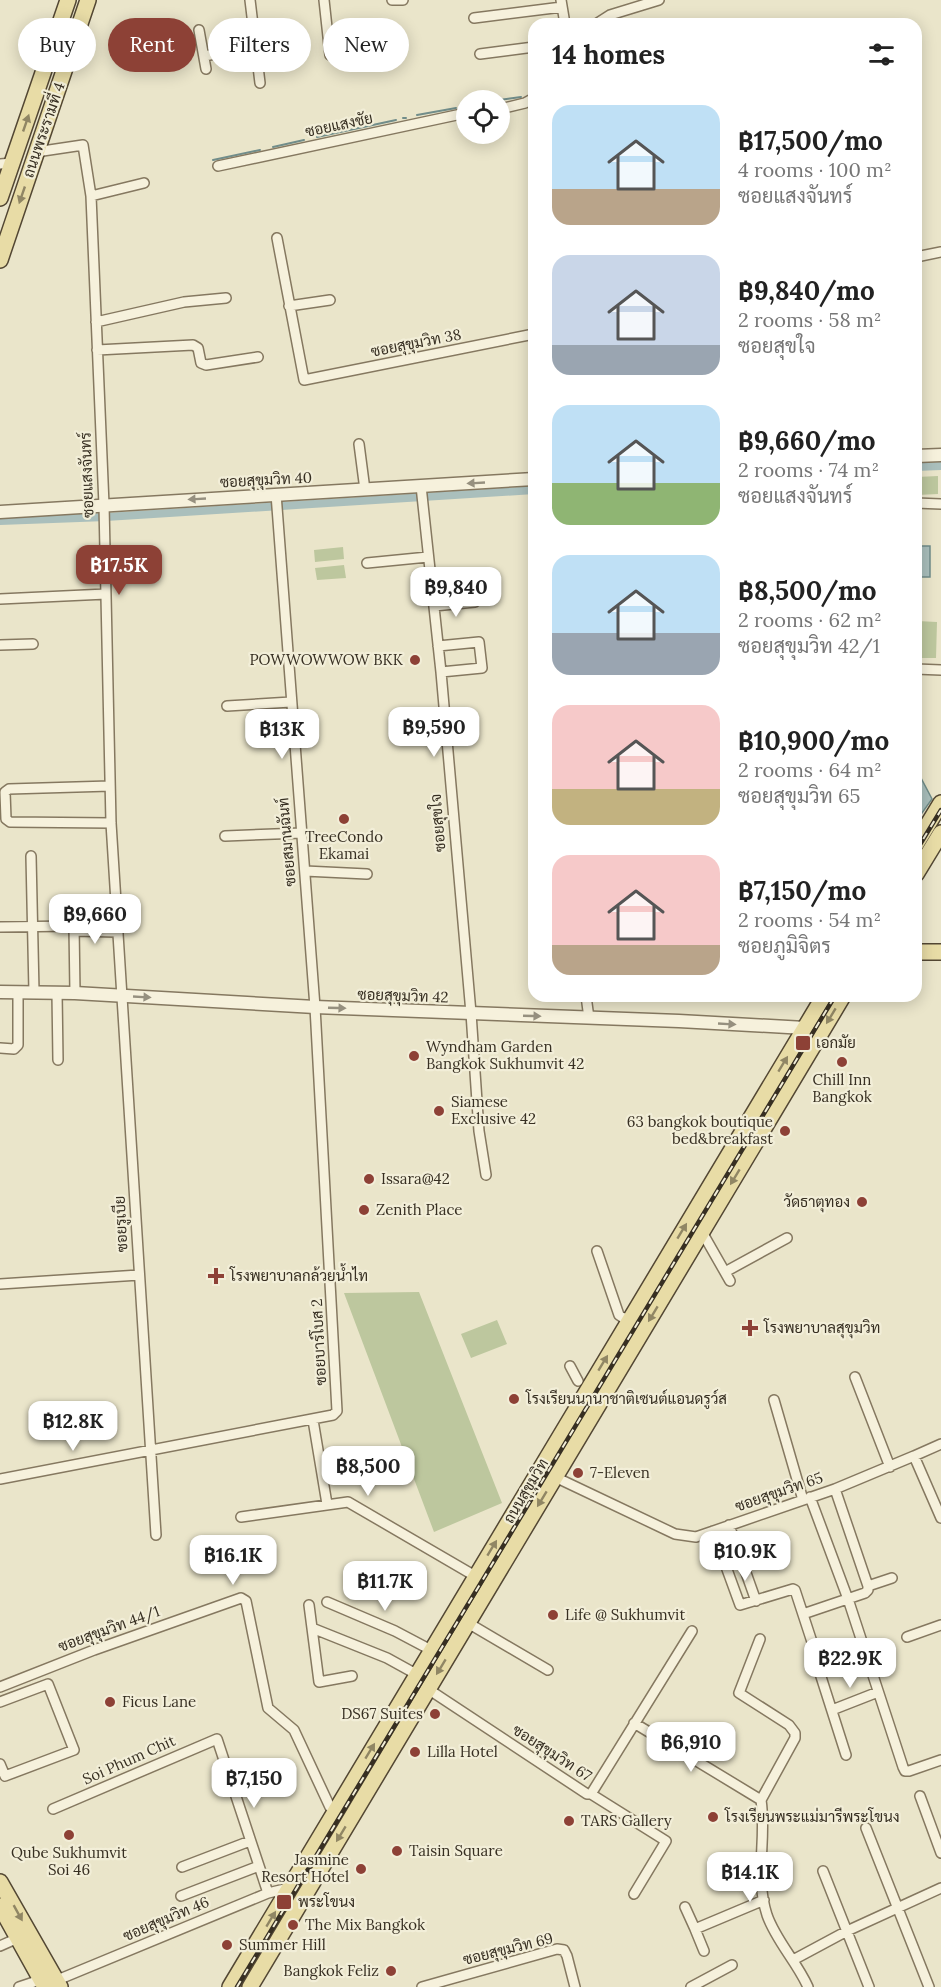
<!DOCTYPE html>
<html lang="en">
<head>
<meta charset="utf-8">
<style>
	body { margin:0; font-family:Lora,Sarabun,serif; background:#f2f2f2; color:#222; height:100vh; display:flex; flex-direction:column; font-size:22px; white-space:nowrap }
	* { box-sizing:border-box; margin:0 }
	p { font-size:20px; color:#767676 }
	.icon { flex:none; width:33px; height:33px; fill:none; stroke:currentColor; stroke-width:2; stroke-linecap:round; stroke-linejoin:round }
	.map { position:relative; flex:1; overflow:hidden }
	.sheet { position:absolute; left:528px; top:18px; width:394px; height:984px; display:flex; flex-direction:column; background:#fff; border-radius:18px; box-shadow:0 3px 15px #0003 }
	.sheet>* { flex:none }
	.top-card { position:absolute; left:18px; top:18px; width:420px; height:54px; display:flex; gap:12px }
	.buttons { position:absolute; left:456px; top:90px; display:grid; gap:12px }
	.buttons a { display:grid; place-items:center; width:54px; height:54px; border-radius:50%; background:#fff; box-shadow:0 3px 15px #0003; font-size:30px }
	.price { position:absolute; translate:-50% -51px; padding:0 14px; border-radius:12px; background:#fff; color:#222; font-size:20px; line-height:39px; filter:drop-shadow(0 2px 3px #0008) }
	.price::after { content:''; position:absolute; left:50%; top:36px; width:18px; height:14px; margin-left:-9px; background:inherit; clip-path:polygon(0 0,100% 0,50% 100%) }
	.price.active { background:#8d4136; color:#fff }
	ul { padding:0; list-style:none }
	li { display:flex; align-items:center; gap:18px; height:150px; padding:0 24px }
	li span { display:grid; place-items:center; flex:none; width:168px; height:120px; border-radius:18px; color:#555 }
	li>.icon { margin-inline-start:auto }
	span .icon { width:72px; height:72px; fill:#fffc; stroke-width:1 }
	li b { font-size:26px }
	h2 { display:flex; justify-content:space-between; align-items:center; height:72px; padding:0 24px; font-size:26px }
	.chip { padding:0 21px; border-radius:27px; background:#fff; box-shadow:0 3px 15px #0003; font-size:21px; line-height:54px }
	.chip.active { background:#8d4136; color:#fff }
	.map>svg:first-child { display:block }
</style>
</head>
<body>
<div class="map">
<svg width="941" height="1987" viewBox="0 0 941 1987">
	<rect width="100%" height="100%" fill="#eae5ca"/>
	<path fill="#bdc79e" d="M938,476V494L917,495V477Z
		M343,547L344,559L315,562L314,550Z
		M344,565L346,578L317,580L315,568Z
		M917,621L937,622L936,658H917Z
		M419,1292L502,1503L434,1532L344,1293Z
		M497,1320L507,1344L471,1358L461,1334Z"/>
	<path fill="#aabfbc" stroke="#718d8a" stroke-width="1.5" d="M916,546H930V577H917Z
		M917,776L921,778L932,799L917,820Z"/>
	<g fill="none" stroke-linecap="round" stroke-linejoin="round">
		<path stroke="#718d8a" stroke-width="2" d="M499,100L521,97
			M417,115L456,108
			M403,118H406
			M317,137L396,120
			M273,147L304,140
			M213,160L260,150"/>
		<path stroke="#aabfbc" stroke-width="8" d="M916,467L941,466
			M0,521L106,517L534,490"/>
		<g stroke="#857860" stroke-width="12">
			<path id="minor" d="M250,0L260,83
				M324,0L330,55
				M392,0H403
				M561,0L565,24
				M474,18L562,7
				M596,24L610,15L659,0
				M199,30L206,69
				M480,54L534,47
				M204,56L256,47
				M500,109L525,103L534,98
				M36,152L83,145L91,196L104,505L111,823L156,1535
				M0,164L12,163
				M218,166L466,113
				M91,196L144,183
				M277,238L304,380L534,334
				M916,257L941,252
				M289,306L330,300
				M96,322L184,302L226,298
				M97,350L193,345L198,348L201,363L206,365L258,357
				M359,444L365,490
				M421,486L441,672L471,1013L479,1131L486,1175
				M916,503L941,504
				M367,563L428,557
				M0,599L106,594
				M434,606L475,602
				M0,645L33,644
				M438,646L479,642L482,668L441,672
				M916,669L941,670
				M227,706L291,702
				M110,786L9,789L5,792L6,819L10,822L111,823
				M225,836L302,833
				M31,856L34,992
				M305,871L367,874
				M0,927L74,926L75,993
				M74,931L117,932
				M57,993L58,1060
				M586,996L589,1018
				M0,1048L14,1049L18,1045V992
				M702,1232L730,1281
				M597,1251L619,1315L628,1321
				M725,1272L787,1238
				M0,1284L139,1275
				M570,1366L578,1381
				M855,1377L890,1467
				M774,1400L803,1500
				M313,1420L327,1504
				M914,1456L941,1444
				M555,1477L675,1534L696,1537L835,1489L914,1456L941,1518
				M0,1479L333,1415L337,1411L315,1007L276,494
				M810,1497L848,1599L903,1767L905,1771H909L941,1760
				M241,1517L348,1502L475,1576
				M729,1525L756,1601
				M713,1531L740,1605L793,1589L795,1590L813,1645
				M868,1586L892,1578
				M327,1602L395,1631L431,1650
				M309,1605L319,1682L352,1676
				M803,1614L865,1593L868,1590V1586L835,1489
				M468,1623L548,1670
				M312,1628L387,1658L416,1674
				M907,1637L941,1625
				M760,1639L739,1693L789,1725L795,1733V1738L761,1800
				M816,1661L846,1755
				M0,1687L94,1650L241,1598L246,1601L268,1708L294,1730L330,1807L335,1810
				M428,1689L587,1794H591L666,1841L634,1894
				M0,1702L48,1684L74,1750L5,1776L0,1764
				M832,1710L878,1692
				M634,1723L761,1800
				M591,1794L692,1631
				M920,1796L941,1853
				M761,1800C767,1840 754,1874 767,1915C776,1941 797,1962 808,1987
				M53,1809L217,1739L268,1893
				M866,1828L929,1987
				M182,1867L250,1841
				M823,1871L869,1987
				M181,1896L259,1866
				M685,1907L695,1929
				M0,1946L18,1938
				M704,1951L695,1929L764,1900
				M793,1960L847,1931L941,1888
				M55,1981L268,1893L289,1888
				M19,1987L40,1980
				M422,1987L557,1949L564,1950L567,1956L575,1987
				M691,1987L732,1965"/>
		</g>
		<g stroke="#857860" stroke-width="15">
			<path id="tertiary" d="M916,456L941,455
				M0,512L534,479
				M0,992L75,993L315,1007L679,1021L805,1028"/>
		</g>
		<g stroke="#534733" stroke-width="18">
			<path id="primary" d="M0,198L68,0
				M0,260L88,0
				M916,844L941,803
				M916,874L941,833
				M916,952H941
				M0,1882L60,1987
				M0,1906L45,1987
				M230,1987L824,996
				M250,1987L843,996"/>
		</g>
		<use href="#minor" stroke="#f6f1dc" stroke-width="9"/>
		<use href="#tertiary" stroke="#f6f1dc" stroke-width="12"/>
		<use href="#primary" stroke="#e8dca6" stroke-width="15"/>
		<g stroke="#372f22" stroke-width="4.5">
			<path id="rail" d="M916,851L941,810
				M237,1987L835,996"/>
		</g>
		<use href="#rail" stroke="#f2eed8" stroke-width="2" stroke-dasharray="7" stroke-linecap="butt"/>
	</g>
	<defs><path id="oneway-solid" d="M-6-.8H1V-3.2L6.5 0L1 3.2V.8H-6Z" transform="scale(1.5)"/></defs>
	<g fill="#908664">
		<use href="#oneway-solid" transform="translate(26 123) rotate(-71)"/>
		<use href="#oneway-solid" transform="translate(22 195) rotate(109)"/>
		<use href="#oneway-solid" transform="translate(831 1016) rotate(121)"/>
		<use href="#oneway-solid" transform="translate(783 1064) rotate(-59)"/>
		<use href="#oneway-solid" transform="translate(735 1177) rotate(121)"/>
		<use href="#oneway-solid" transform="translate(682 1231) rotate(-59)"/>
		<use href="#oneway-solid" transform="translate(653 1314) rotate(121)"/>
		<use href="#oneway-solid" transform="translate(603 1363) rotate(-59)"/>
		<use href="#oneway-solid" transform="translate(542 1499) rotate(121)"/>
		<use href="#oneway-solid" transform="translate(492 1548) rotate(-59)"/>
		<use href="#oneway-solid" transform="translate(441 1667) rotate(121)"/>
		<use href="#oneway-solid" transform="translate(370 1751) rotate(-59)"/>
		<use href="#oneway-solid" transform="translate(341 1834) rotate(121)"/>
		<use href="#oneway-solid" transform="translate(18 1913) rotate(61)"/>
		<use href="#oneway-solid" transform="translate(271 1919) rotate(-59)"/>
	</g>
	<g fill="#96907f">
		<use href="#oneway-solid" transform="translate(476 483) rotate(177)"/>
		<use href="#oneway-solid" transform="translate(197 499) rotate(177)"/>
		<use href="#oneway-solid" transform="translate(142 997) rotate(3)"/>
		<use href="#oneway-solid" transform="translate(337 1008) rotate(2)"/>
		<use href="#oneway-solid" transform="translate(532 1016) rotate(2)"/>
		<use href="#oneway-solid" transform="translate(727 1024) rotate(3)"/>
	</g>
	<g fill="#8d4136" stroke="#f2eed8" stroke-width="2">
		<circle cx="415" cy="660" r="6"/>
		<circle cx="344" cy="819" r="6"/>
		<rect x="795" y="1035" width="16" height="16" rx="3"/>
		<circle cx="414" cy="1056" r="6"/>
		<circle cx="842" cy="1062" r="6"/>
		<circle cx="439" cy="1111" r="6"/>
		<circle cx="785" cy="1131" r="6"/>
		<circle cx="369" cy="1179" r="6"/>
		<circle cx="862" cy="1202" r="6"/>
		<circle cx="364" cy="1210" r="6"/>
		<path d="M213 1267h6v6h6v6h-6v6h-6v-6h-6v-6h6z"/>
		<path d="M747 1319h6v6h6v6h-6v6h-6v-6h-6v-6h6z"/>
		<circle cx="514" cy="1399" r="6"/>
		<circle cx="578" cy="1473" r="6"/>
		<circle cx="553" cy="1615" r="6"/>
		<circle cx="110" cy="1702" r="6"/>
		<circle cx="435" cy="1714" r="6"/>
		<circle cx="415" cy="1752" r="6"/>
		<circle cx="713" cy="1817" r="6"/>
		<circle cx="569" cy="1821" r="6"/>
		<circle cx="69" cy="1835" r="6"/>
		<circle cx="397" cy="1851" r="6"/>
		<circle cx="361" cy="1869" r="6"/>
		<rect x="276" y="1894" width="16" height="16" rx="3"/>
		<circle cx="293" cy="1925" r="6"/>
		<circle cx="227" cy="1945" r="6"/>
		<circle cx="391" cy="1971" r="6"/>
	</g>
	<g text-anchor="middle" stroke-width="4.5" stroke-linejoin="round" paint-order="stroke">
		<g font-size="15" fill="#372f22" stroke="#f2eed8">
			<text transform="translate(339 125) rotate(-12)" y="5">ซอยแสงชัย</text>
			<text transform="translate(44 130) rotate(-71)" y="5">ถนนพระรามที่ 4</text>
			<text transform="translate(416 343) rotate(-11)" y="5">ซอยสุขุมวิท 38</text>
			<text transform="translate(87 475) rotate(-92)" y="5">ซอยแสงจันทร์</text>
			<text transform="translate(266 480) rotate(-3)" y="5">ซอยสุขุมวิท 40</text>
			<text transform="translate(438 823) rotate(-95)" y="5">ซอยสุขใจ</text>
			<text transform="translate(287 842) rotate(-95)" y="5">ซอยสมานฉันท์</text>
			<text transform="translate(403 996) rotate(2)" y="5">ซอยสุขุมวิท 42</text>
			<text transform="translate(121 1224) rotate(-93)" y="5">ซอยรูเบีย</text>
			<text transform="translate(319 1342) rotate(-93)" y="5">ซอยบาร์โบส 2</text>
			<text transform="translate(526 1491) rotate(-59)" y="5">ถนนสุขุมวิท</text>
			<text transform="translate(779 1492) rotate(-19)" y="5">ซอยสุขุมวิท 65</text>
			<text transform="translate(109 1629) rotate(-20)" y="5">ซอยสุขุมวิท 44/1</text>
			<text transform="translate(552 1753) rotate(33)" y="5">ซอยสุขุมวิท 67</text>
			<text transform="translate(129 1760) rotate(-24)" y="5">Soi Phum Chit</text>
			<text transform="translate(166 1919) rotate(-23)" y="5">ซอยสุขุมวิท 46</text>
			<text transform="translate(508 1949) rotate(-14)" y="5">ซอยสุขุมวิท 69</text>
		</g>
		<g font-size="15" fill="#372f22" stroke="#f2eed8" text-anchor="start">
			<text x="403" y="665" text-anchor="end">POWWOWWOW BKK</text>
			<text x="344" y="842" text-anchor="middle">TreeCondo<tspan x="344" dy="17">Ekamai</tspan></text>
			<text x="816" y="1048">เอกมัย</text>
			<text x="426" y="1052">Wyndham Garden<tspan x="426" dy="17">Bangkok Sukhumvit 42</tspan></text>
			<text x="842" y="1085" text-anchor="middle">Chill Inn<tspan x="842" dy="17">Bangkok</tspan></text>
			<text x="451" y="1107">Siamese<tspan x="451" dy="17">Exclusive 42</tspan></text>
			<text x="773" y="1127" text-anchor="end">63 bangkok boutique<tspan x="773" dy="17">bed&amp;breakfast</tspan></text>
			<text x="381" y="1184">Issara@42</text>
			<text x="850" y="1207" text-anchor="end">วัดธาตุทอง</text>
			<text x="376" y="1215">Zenith Place</text>
			<text x="230" y="1281">โรงพยาบาลกล้วยน้ำไท</text>
			<text x="764" y="1333">โรงพยาบาลสุขุมวิท</text>
			<text x="526" y="1404">โรงเรียนนานาชาติเซนต์แอนดรูว์ส</text>
			<text x="590" y="1478">7-Eleven</text>
			<text x="565" y="1620">Life @ Sukhumvit</text>
			<text x="122" y="1707">Ficus Lane</text>
			<text x="423" y="1719" text-anchor="end">DS67 Suites</text>
			<text x="427" y="1757">Lilla Hotel</text>
			<text x="725" y="1822">โรงเรียนพระแม่มารีพระโขนง</text>
			<text x="581" y="1826">TARS Gallery</text>
			<text x="409" y="1856">Taisin Square</text>
			<text x="69" y="1858" text-anchor="middle">Qube Sukhumvit<tspan x="69" dy="17">Soi 46</tspan></text>
			<text x="349" y="1865" text-anchor="end">Jasmine<tspan x="349" dy="17">Resort Hotel</tspan></text>
			<text x="298" y="1907">พระโขนง</text>
			<text x="305" y="1930">The Mix Bangkok</text>
			<text x="239" y="1950">Summer Hill</text>
			<text x="379" y="1976" text-anchor="end">Bangkok Feliz</text>
		</g>
	</g>
</svg>
<div class="buttons">
<a><svg class="icon" aria-label="locate" viewBox="0 0 24 24"><circle cx="12" cy="12" r="6"/><path d="M12 2v4M12 18v4M2 12h4M18 12h4"/></svg></a>
</div>
<b class="price active" style="left:119px;top:596px">฿17.5K</b>
<b class="price" style="left:456px;top:618px">฿9,840</b>
<b class="price" style="left:434px;top:758px">฿9,590</b>
<b class="price" style="left:282px;top:760px">฿13K</b>
<b class="price" style="left:95px;top:945px">฿9,660</b>
<b class="price" style="left:73px;top:1452px">฿12.8K</b>
<b class="price" style="left:368px;top:1497px">฿8,500</b>
<b class="price" style="left:745px;top:1582px">฿10.9K</b>
<b class="price" style="left:233px;top:1586px">฿16.1K</b>
<b class="price" style="left:385px;top:1612px">฿11.7K</b>
<b class="price" style="left:850px;top:1689px">฿22.9K</b>
<b class="price" style="left:691px;top:1773px">฿6,910</b>
<b class="price" style="left:254px;top:1809px">฿7,150</b>
<b class="price" style="left:750px;top:1903px">฿14.1K</b>
<div class="top-card">
<a class="chip">Buy</a>
<a class="chip active">Rent</a>
<a class="chip">Filters</a>
<a class="chip">New</a>
</div>
<section class="sheet">
<h2>14 homes<svg class="icon" aria-label="filters" viewBox="0 0 24 24"><path d="M4 7h16M4 17h16"/><circle cx="9" cy="7" r="2"/><circle cx="15" cy="17" r="2"/></svg></h2>
<ul>
<li><span style="background:linear-gradient(#bfe0f5 70%,#b9a48a 0)"><svg class="icon" aria-label="home" viewBox="0 0 24 24"><path d="M3 11l9-7 9 7M6 9v11h12V9"/></svg></span><div><b>฿17,500/mo</b><p>4 rooms · 100 m²</p><p>ซอยแสงจันทร์</p></div></li>
<li><span style="background:linear-gradient(#c9d6e8 75%,#9aa5b1 0)"><svg class="icon" aria-label="home" viewBox="0 0 24 24"><path d="M3 11l9-7 9 7M6 9v11h12V9"/></svg></span><div><b>฿9,840/mo</b><p>2 rooms · 58 m²</p><p>ซอยสุขใจ</p></div></li>
<li><span style="background:linear-gradient(#bfe0f5 65%,#8fb573 0)"><svg class="icon" aria-label="home" viewBox="0 0 24 24"><path d="M3 11l9-7 9 7M6 9v11h12V9"/></svg></span><div><b>฿9,660/mo</b><p>2 rooms · 74 m²</p><p>ซอยแสงจันทร์</p></div></li>
<li><span style="background:linear-gradient(#bfe0f5 65%,#9aa5b1 0)"><svg class="icon" aria-label="home" viewBox="0 0 24 24"><path d="M3 11l9-7 9 7M6 9v11h12V9"/></svg></span><div><b>฿8,500/mo</b><p>2 rooms · 62 m²</p><p>ซอยสุขุมวิท 42/1</p></div></li>
<li><span style="background:linear-gradient(#f6c9c9 70%,#c2b280 0)"><svg class="icon" aria-label="home" viewBox="0 0 24 24"><path d="M3 11l9-7 9 7M6 9v11h12V9"/></svg></span><div><b>฿10,900/mo</b><p>2 rooms · 64 m²</p><p>ซอยสุขุมวิท 65</p></div></li>
<li><span style="background:linear-gradient(#f6c9c9 75%,#b9a48a 0)"><svg class="icon" aria-label="home" viewBox="0 0 24 24"><path d="M3 11l9-7 9 7M6 9v11h12V9"/></svg></span><div><b>฿7,150/mo</b><p>2 rooms · 54 m²</p><p>ซอยภูมิจิตร</p></div></li>
</ul>
</section>
</div>
</body>
</html>
